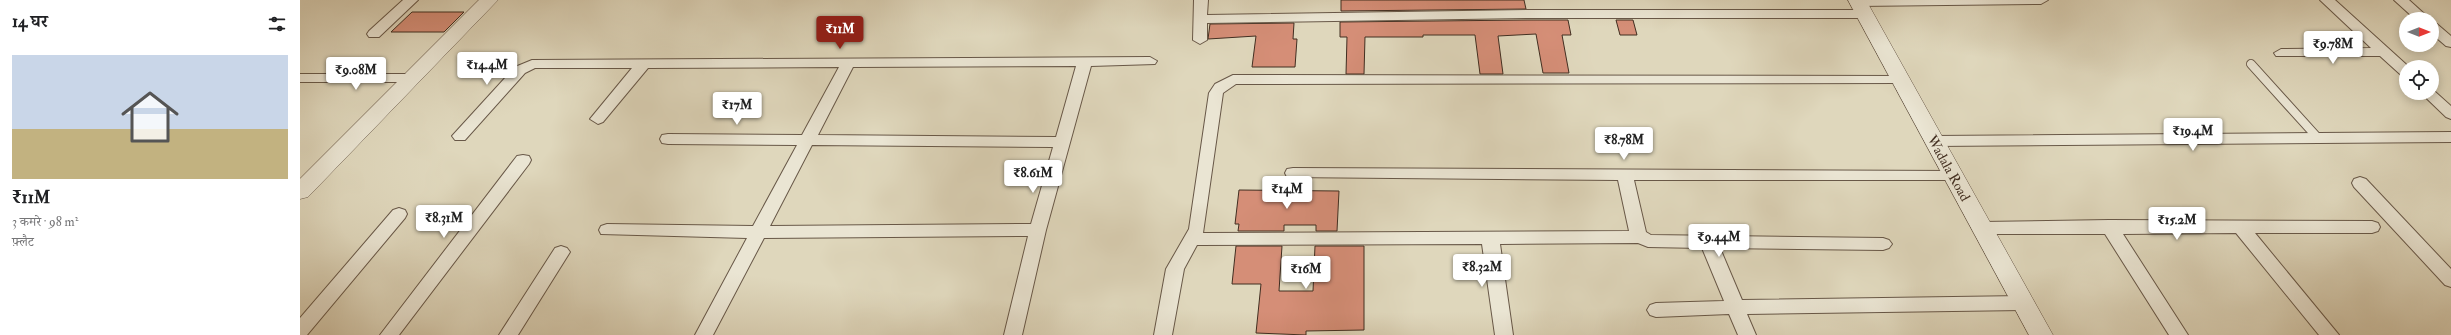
<!DOCTYPE html>
<html lang="hi">
<head>
<meta charset="utf-8">
<style>
	body { margin:0; font-family:"IM FELL Double Pica","Noto Serif Devanagari",serif; background:#f2f2f2; color:#202124; height:100vh; display:flex; flex-direction:column; font-size:15px; white-space:nowrap }
	* { box-sizing:border-box; margin:0 }
	p { font-size:13px; color:#757577 }
	.icon { flex:none; width:22px; height:22px; fill:none; stroke:currentColor; stroke-width:2; stroke-linecap:round; stroke-linejoin:round }
	.map { position:relative; flex:1; overflow:hidden }
	.sheet { display:flex; flex-direction:column; background:#fff; width:300px }
	.sheet>* { flex:none }
	.needle { width:26px; rotate:90deg }
	.controls { position:absolute; left:2099px; top:12px; display:grid; gap:8px }
	.controls a { display:grid; place-items:center; width:40px; height:40px; border-radius:50%; background:#fff; box-shadow:0 2px 10px #0003; font-size:20px }
	.price { position:absolute; translate:-50% -34px; padding:0 9px; border-radius:4px; background:#fff; color:#222; font-size:13px; line-height:26px; filter:drop-shadow(0 1px 2px #0008) }
	.price::after { content:''; position:absolute; left:50%; top:24px; width:12px; height:9px; margin-left:-6px; background:inherit; clip-path:polygon(0 0,100% 0,50% 100%) }
	.price.active { background:#8f2418; color:#fff }
	ul { padding:0; list-style:none }
	li { display:grid; align-content:center; gap:8px; height:212px; padding:0 12px }
	li span { display:grid; place-items:center; height:124px; border-radius:0px; color:#555 }
	li>.icon { margin-inline-start:auto }
	span .icon { width:72px; height:72px; fill:#fffc; stroke-width:1 }
	li b { font-size:17px }
	h2 { display:flex; justify-content:space-between; align-items:center; height:48px; padding:0 12px; font-size:17px }
	main { display:flex; flex:1; min-height:0 }
	.map>svg:first-child { display:block }
</style>
</head>
<body>
<main>
<section class="sheet">
<h2>14 घर<svg class="icon" aria-label="filters" viewBox="0 0 24 24"><path d="M4 7h16M4 17h16"/><circle cx="9" cy="7" r="2"/><circle cx="15" cy="17" r="2"/></svg></h2>
<ul>
<li><span style="background:linear-gradient(#c9d6e8 60%,#c2b280 0)"><svg class="icon" aria-label="home" viewBox="0 0 24 24"><path d="M3 11l9-7 9 7M6 9v11h12V9"/></svg></span><div><b>₹11M</b><p>3 कमरे · 98 m²</p><p>फ़्लैट</p></div></li>
</ul>
</section>
<div class="map">
<svg width="2151" height="335" viewBox="0 0 2151 335">
	<rect width="100%" height="100%" fill="#dfd7bc"/>
	<filter id="stains"><feTurbulence type="fractalNoise" baseFrequency=".005" numOctaves="4"/><feColorMatrix values="0 0 0 0 .2 0 0 0 0 .09 0 0 0 0 .02 0 0 0 .5 -.17"/></filter>
	<radialGradient id="worn" r=".72"><stop offset=".6" stop-color="#630" stop-opacity="0"/><stop offset="1" stop-color="#630" stop-opacity=".3"/></radialGradient>
	<path fill="#d58e77" stroke="#412e21" d="M1041,0H1224L1226,9L1041,11Z
		M112,12H164L144,32H91Z
		M1228,20H1268L1271,35H1262L1269,73H1243L1236,34L1198,36L1203,74H1180L1175,35H1123V37H1065L1064,74H1046L1047,37H1040V22Z
		M1316,20H1333L1337,35H1320Z
		M994,23L993,39H997L995,67H952L956,36L908,39L910,24Z
		M939,190L1039,191L1037,231H1016V225H984V231H938L939,224H935Z
		M936,246H982L979,291H1013L1015,246H1064V330L1006,331V335L956,333L961,284H932Z"/>
	<g fill="none" stroke-linecap="round" stroke-linejoin="round">
		<g stroke="#685848" stroke-width="10">
			<path id="service" d="M1951,64L2017,137"/>
		</g>
		<g stroke="#685848" stroke-width="2">
			<path id="minor" d="M103,0H118L79,37H69L67,34L69,31Z
				M894,0H908L907,15L1231,10H1565L1572,14L1565,18H1231L907,23V40L900,44L893,40Z
				M1553,0H1748L1741,4L1558,6L1553,5Z
				M2020,0H2035L2109,67H2106V76L2101,75L2080,56H1976L1974,53L1981,49L2071,48Z
				M2094,0H2109L2130,19H2115Z
				M2132,23L2137,24L2151,36V47L2146,46L2132,34Z
				M850,57L857,61L855,64L791,66L746,230L722,335H704L728,236L464,238L413,335H395L447,238L301,234L299,230L301,226L307,224L453,226L497,145L368,144L362,143L360,139L362,135L368,134L502,135L539,67L348,68L303,122L298,124L290,119L332,68H235L225,73L165,140H155L152,136L215,67L232,60ZM776,66L756,137L518,135L553,67ZM512,145L753,147L731,224L470,226Z
				M0,74H113L120,78L113,82H0Z
				M933,75L1605,76L1607,79L1600,83L936,84L923,93L903,233L1329,231L1318,180L987,177L985,173L987,169L993,168L1654,171L1660,172L1662,176L1660,180H1334L1346,232L1351,235L1583,238L1589,240L1592,244L1589,248L1583,250L1420,248L1442,300L1723,296L1729,298L1732,303L1729,308L1723,310L1447,314L1456,335H1438L1429,314L1356,317L1350,315L1347,310L1350,305L1356,303L1424,301L1402,248L1348,247L1338,243L1200,244L1213,335H1195L1182,244L897,245L884,269L872,335H854L866,269L889,229L909,93L915,84Z
				M2132,89L2151,106V119L2146,117L2121,93H2132Z
				M2151,132V142L1634,146L1628,145L1626,141L1628,137L1634,136Z
				M223,155L229,156L231,160L229,164L99,335H80L217,156Z
				M2060,177L2066,179L2151,269V287L2145,285L2054,187L2052,183L2054,179Z
				M99,208L105,210L107,214L105,218L7,335H0V318L93,210Z
				M1809,220L2072,221L2078,223L2080,227L2078,231L2072,233H1955L2039,335H2019L1936,233L1823,234L1888,335H1869L1805,234H1682L1676,232L1674,228L1676,224L1682,222Z
				M261,246L267,248L270,252L218,335H199L255,248Z"/>
		</g>
		<g stroke="#685848" stroke-width="1">
			<path id="tertiary" d="M179,0H198L8,197L0,199V179Z
				M1548,0H1566L1753,335H1729Z"/>
		</g>
		<use href="#service" stroke="#eae5d3" stroke-width="8"/>
		<use href="#minor" fill="#eae5d3" fill-rule="evenodd"/>
		<use href="#tertiary" fill="#eae5d3" fill-rule="evenodd"/>
	</g>
	<g text-anchor="middle" stroke-width="3" stroke-linejoin="round" paint-order="stroke">
		<g font-size="14" fill="#412e21" stroke="#eae5d3">
			<text transform="translate(1649 168) rotate(61)" y="5">Wadala Road</text>
		</g>
	</g>
	<rect width="100%" height="100%" filter="url(#stains)"/>
	<rect width="100%" height="100%" fill="url(#worn)"/>
</svg>
<div class="controls">
<a><svg class="needle" viewBox="-14 -14 28 28"><path d="M0-13l5 13h-10z" fill="#e53935"/><path d="M0 13l5-13h-10z" fill="#757577"/></svg></a>
<a><svg class="icon" aria-label="locate" viewBox="0 0 24 24"><circle cx="12" cy="12" r="6"/><path d="M12 2v4M12 18v4M2 12h4M18 12h4"/></svg></a>
</div>
<b class="price active" style="left:540px;top:50px">₹11M</b>
<b class="price" style="left:2033px;top:65px">₹9.78M</b>
<b class="price" style="left:187px;top:86px">₹14.4M</b>
<b class="price" style="left:56px;top:91px">₹9.08M</b>
<b class="price" style="left:437px;top:126px">₹17M</b>
<b class="price" style="left:1893px;top:152px">₹19.4M</b>
<b class="price" style="left:1324px;top:161px">₹8.78M</b>
<b class="price" style="left:733px;top:194px">₹8.61M</b>
<b class="price" style="left:987px;top:210px">₹14M</b>
<b class="price" style="left:144px;top:239px">₹8.31M</b>
<b class="price" style="left:1877px;top:241px">₹15.2M</b>
<b class="price" style="left:1419px;top:258px">₹9.44M</b>
<b class="price" style="left:1182px;top:288px">₹8.32M</b>
<b class="price" style="left:1006px;top:290px">₹16M</b>
</div>
</main>
</body>
</html>
